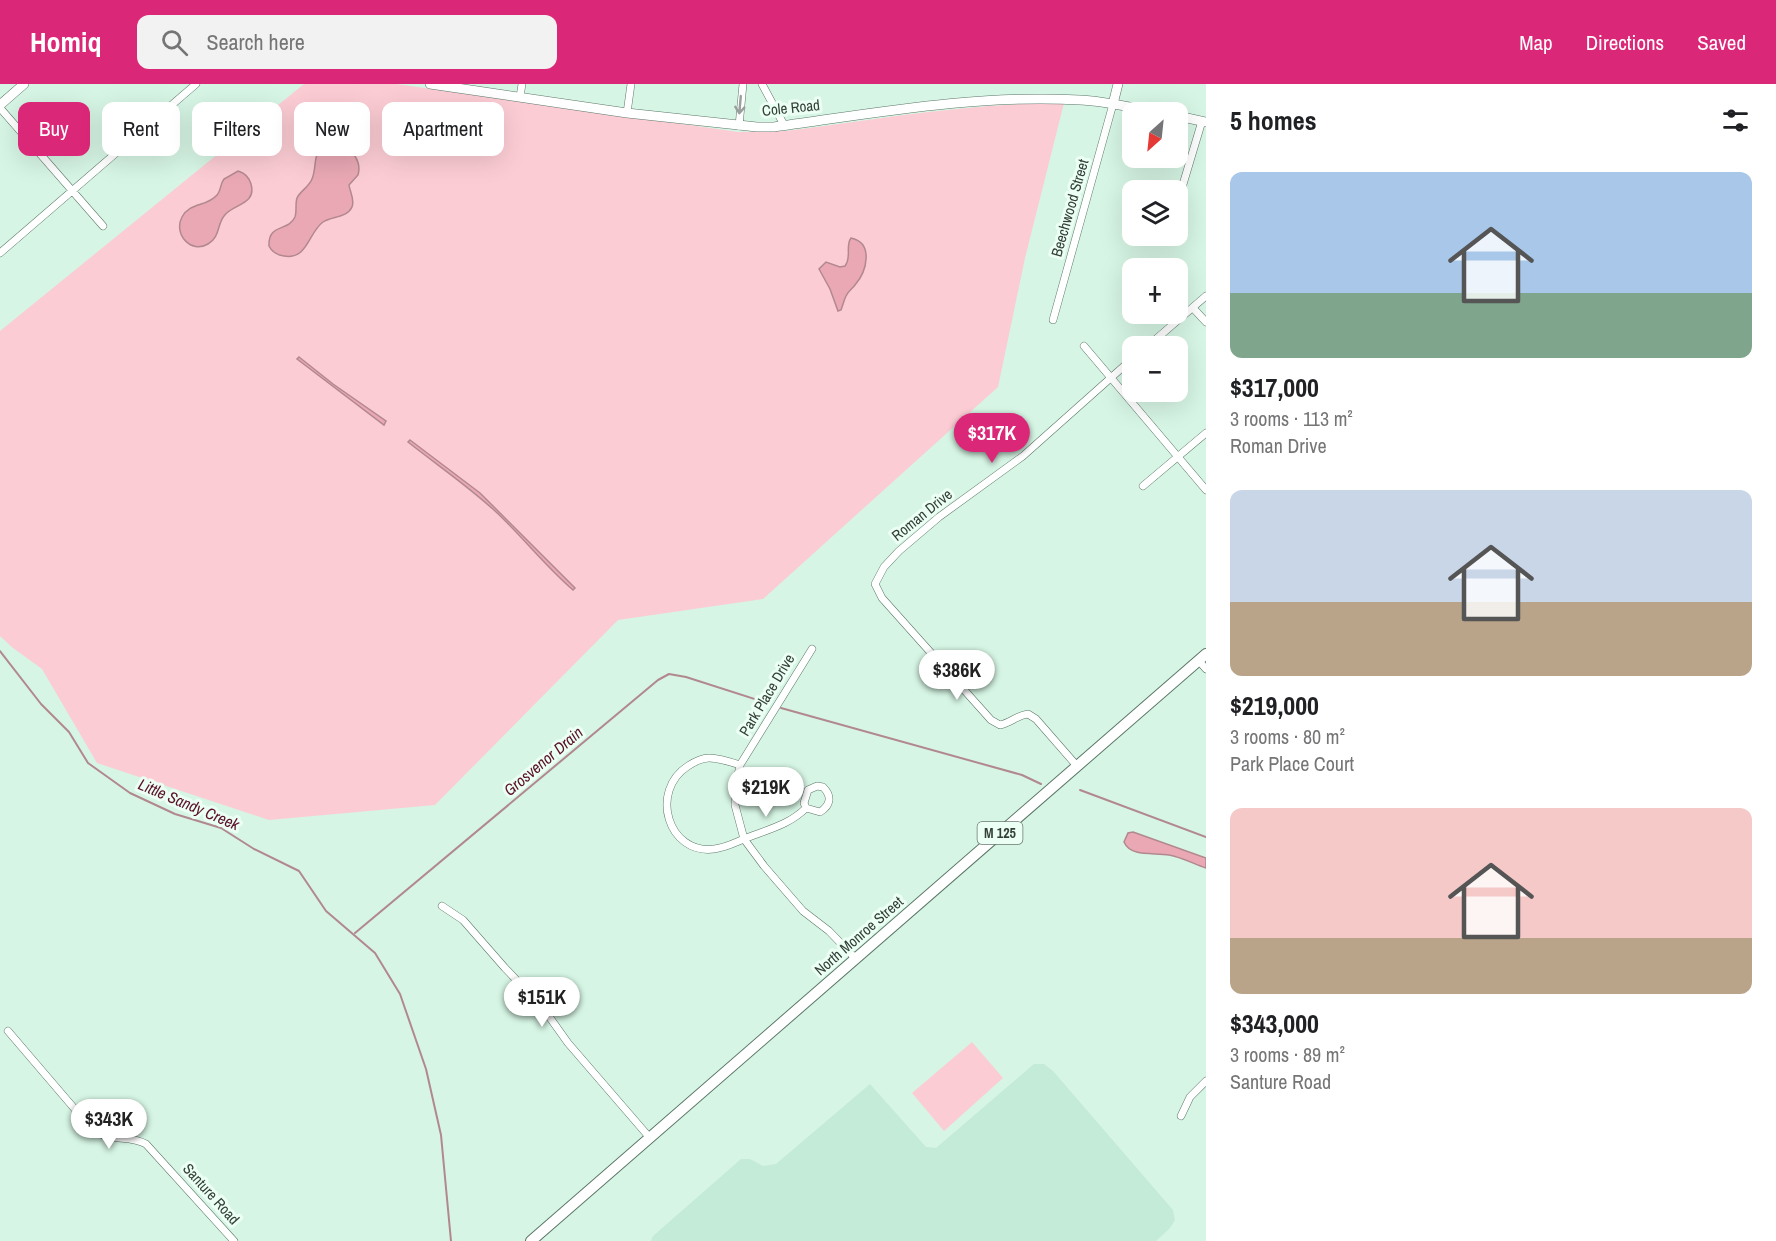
<!DOCTYPE html>
<html lang="en">
<head>
<meta charset="utf-8">
<style>
	body { margin:0; font-family:"Archivo Narrow",sans-serif; background:#f2f2f2; color:#202124; height:100vh; display:flex; flex-direction:column; font-size:22px; white-space:nowrap }
	* { box-sizing:border-box; margin:0 }
	p { font-size:20px; color:#757577 }
	.icon { flex:none; width:33px; height:33px; fill:none; stroke:currentColor; stroke-width:2; stroke-linecap:round; stroke-linejoin:round }
	.map { position:relative; flex:1; overflow:hidden }
	.sheet { display:flex; flex-direction:column; background:#fff; width:570px }
	.sheet>* { flex:none }
	.top-card { position:absolute; left:18px; top:18px; width:570px; height:54px; display:flex; gap:12px }
	.needle { width:39px; rotate:207deg }
	.fabs { position:absolute; left:1122px; top:18px; display:grid; gap:12px }
	.fabs a { display:grid; place-items:center; width:66px; height:66px; border-radius:12px; background:#fff; box-shadow:0 6px 24px #0002; font-size:30px }
	.price { position:absolute; translate:-50% -51px; padding:0 14px; border-radius:21px; background:#fff; color:#222; font-size:20px; line-height:39px; filter:drop-shadow(0 2px 3px #0008) }
	.price::after { content:''; position:absolute; left:50%; top:36px; width:18px; height:14px; margin-left:-9px; background:inherit; clip-path:polygon(0 0,100% 0,50% 100%) }
	.price.selected { background:#db2777; color:#fff }
	ul { padding:0; list-style:none }
	li { display:grid; align-content:center; gap:12px; height:318px; padding:0 24px }
	li span { display:grid; place-items:center; height:186px; border-radius:12px; color:#555 }
	li>.icon { margin-inline-start:auto }
	span .icon { width:108px; height:108px; fill:#fffc; stroke-width:1 }
	li b { font-size:26px }
	h2 { display:flex; justify-content:space-between; align-items:center; height:72px; padding:0 24px; font-size:26px }
	.pill { padding:0 21px; border-radius:12px; background:#fff; box-shadow:0 6px 24px #0002; font-size:21px; line-height:54px }
	.pill.selected { background:#db2777; color:#fff }
	header { display:flex; align-items:center; gap:36px; box-sizing:border-box; height:84px; padding:0 30px; background:#db2777; color:#fff }
	header strong { font-size:28px }
	nav { display:flex; gap:33px; margin-inline-start:auto; font-size:21px }
	.search { width:420px; height:54px; background:#f2f2f2; display:flex; align-items:center; gap:15px; box-sizing:border-box; padding:0 21px; border-radius:12px; color:#757577; font-size:22px }
	main { display:flex; flex:1; min-height:0 }
	.map>svg:first-child { display:block }
</style>
</head>
<body>
<header>
<strong>Homiq</strong>
<div class="search"><svg class="icon" aria-label="search" viewBox="0 0 24 24"><circle cx="10" cy="10" r="6"/><path d="M15 15l6 6"/></svg>Search here</div>
<nav><a>Map</a><a>Directions</a><a>Saved</a></nav>
</header>
<main>
<div class="map">
<svg width="1206" height="1157" viewBox="0 0 1206 1157">
	<rect width="100%" height="100%" fill="#d6f5e4"/>
	<path fill="#c4ebd7" d="M1034,980H1044L1053,987L1173,1126L1175,1136L1170,1144L1156,1157H651L653,1152L741,1075H750L763,1082L776,1080L870,1000L926,1063L936,1064Z"/>
	<path fill="#fcccd4" d="M304,0H396L739,48L786,47C878,35 971,19 1064,19L1025,174L998,303L763,515L618,536L435,721L269,736L97,679L42,585L13,564L0,552V247Z
		M972,958L1003,994L944,1047L912,1009Z"/>
	<path fill="#e9a8b4" stroke="#b2888f" stroke-width="1.5" d="M339,59C352,65 362,77 358,91L349,101C350,108 355,116 352,123C347,134 332,132 323,138C308,149 308,176 284,172C276,171 272,168 269,162C268,139 288,148 295,133C297,127 295,120 297,114C300,107 309,103 312,95C319,78 308,61 339,59Z
		M238,87C245,89 249,93 251,100C257,121 232,120 224,132C217,141 220,153 208,160C191,170 173,150 182,133C190,118 207,123 217,111C221,107 220,100 224,95Z
		M851,154C874,159 867,187 855,201C852,205 848,207 846,212C844,216 843,221 841,226L838,227L830,205L819,185L826,178L840,183L845,182C852,173 845,162 851,154Z
		M299,273L333,300L386,337L384,341L297,275Z
		M410,356L480,409L575,504L573,506C545,482 522,452 495,427C468,402 437,381 408,358Z
		M1133,748L1206,774V784C1194,780 1181,773 1169,771C1155,768 1131,774 1124,758L1128,749Z"/>
	<g fill="none" stroke-linecap="round" stroke-linejoin="round">
		<path stroke="#b2888f" stroke-width="2" d="M0,567L41,620L69,648L88,679L130,709L175,730L221,744L254,765L299,787L326,827L375,869L400,910L426,985L441,1051L451,1157
			M781,624L1022,691L1041,700
			M1080,706L1206,753
			M355,849L658,596L669,590L686,593L767,619"/>
		<g stroke="#5c7769" stroke-width="8">
			<path id="minor" d="M762,0L784,41
				M520,13L522,0
				M0,24L103,142
				M627,29L631,0
				M739,42L743,0
				M1178,117L1202,37
				M0,169L196,0
				M1193,224L1206,238
				M1053,236L1113,20
				M1084,262L1206,406
				M1148,262L1206,212
				M1143,402L1206,349
				M812,565L740,681L735,707V721L744,755L764,782L803,827L829,847L856,875
				M1199,577L1206,585
				M740,681C731,678 719,674 709,674C702,674 694,678 688,682C649,707 668,771 714,765C726,764 738,757 749,753C770,745 790,740 806,724L820,728C831,721 832,712 823,703L817,702L808,706L804,719L806,724
				M1077,682L1036,635L1028,630C1018,631 1010,639 1000,641L991,636L882,514L875,500L884,483L899,467L939,433L1023,372L1132,275
				M442,822L463,836L505,884L543,924L568,959L650,1054
				M8,947L91,1044C108,1059 129,1050 146,1060L234,1157
				M1181,1032L1190,1013L1206,997"/>
		</g>
		<g stroke="#5c7769" stroke-width="10">
			<path id="tertiary" d="M430,0L627,29L757,43H774C875,29 978,10 1080,16C1106,17 1131,24 1157,28
				M1113,20L1118,0
				M0,21L24,0
				M1178,32L1206,38"/>
		</g>
		<g stroke="#5c7769" stroke-width="12">
			<path id="primary" d="M531,1157L1206,570"/>
		</g>
		<use href="#minor" stroke="#fff" stroke-width="7"/>
		<use href="#tertiary" stroke="#fff" stroke-width="9"/>
		<use href="#primary" stroke="#fff" stroke-width="10"/>
	</g>
	<defs><path id="oneway-shaft" d="M-6 0H5M1.5-3L5.5 0L1.5 3" fill="none" stroke-width="1.6" stroke-linecap="round" stroke-linejoin="round" transform="scale(1.5)"/></defs>
	<use stroke="#999f9c" href="#oneway-shaft" transform="translate(740 21) rotate(95)"/>
	<g text-anchor="middle" stroke-width="6" stroke-linejoin="round" paint-order="stroke">
		<rect fill="#ecfff4" stroke="#6a7970" stroke-width="1.5" x="977.5" y="738" width="45" height="22" rx="4.5"/>
		<g font-size="14" font-weight="bold" fill="#333f38">
			<text x="1000" y="754">M 125</text>
		</g>
		<g font-size="15" fill="#333f38" stroke="#ecfff4">
			<text transform="translate(791 24) rotate(-6)" y="5">Cole Road</text>
			<text transform="translate(1070 124) rotate(-74)" y="5">Beechwood Street</text>
			<text transform="translate(922 431) rotate(-39)" y="5">Roman Drive</text>
			<text transform="translate(767 611) rotate(-59)" y="5">Park Place Drive</text>
			<text transform="translate(859 852) rotate(-41)" y="5">North Monroe Street</text>
			<text transform="translate(211 1110) rotate(48)" y="5">Santure Road</text>
		</g>
		<g font-size="16" font-style="italic" fill="#5a1028" stroke="#ecfff4">
			<text transform="translate(543 677) rotate(-40)" y="6">Grosvenor Drain</text>
			<text transform="translate(189 720) rotate(23)" y="6">Little Sandy Creek</text>
		</g>
	</g>
</svg>
<div class="fabs">
<a><svg class="needle" viewBox="-14 -14 28 28"><path d="M0-13l5 13h-10z" fill="#e53935"/><path d="M0 13l5-13h-10z" fill="#757577"/></svg></a>
<a><svg class="icon" aria-label="layers" viewBox="0 0 24 24"><path d="M12 4l9 5-9 5-9-5zM3 14l9 5 9-5"/></svg></a>
<a>+</a>
<a>−</a>
</div>
<b class="price selected" style="left:992px;top:380px">$317K</b>
<b class="price" style="left:957px;top:617px">$386K</b>
<b class="price" style="left:766px;top:734px">$219K</b>
<b class="price" style="left:542px;top:944px">$151K</b>
<b class="price" style="left:109px;top:1066px">$343K</b>
<div class="top-card">
<a class="pill selected">Buy</a>
<a class="pill">Rent</a>
<a class="pill">Filters</a>
<a class="pill">New</a>
<a class="pill">Apartment</a>
</div>
</div>
<section class="sheet">
<h2>5 homes<svg class="icon" aria-label="filters" viewBox="0 0 24 24"><path d="M4 7h16M4 17h16"/><circle cx="9" cy="7" r="2"/><circle cx="15" cy="17" r="2"/></svg></h2>
<ul>
<li><span style="background:linear-gradient(#a9c7e8 65%,#7fa58c 0)"><svg class="icon" aria-label="home" viewBox="0 0 24 24"><path d="M3 11l9-7 9 7M6 9v11h12V9"/></svg></span><div><b>$317,000</b><p>3 rooms · 113 m²</p><p>Roman Drive</p></div></li>
<li><span style="background:linear-gradient(#c9d6e8 60%,#b9a48a 0)"><svg class="icon" aria-label="home" viewBox="0 0 24 24"><path d="M3 11l9-7 9 7M6 9v11h12V9"/></svg></span><div><b>$219,000</b><p>3 rooms · 80 m²</p><p>Park Place Court</p></div></li>
<li><span style="background:linear-gradient(#f6c9c9 70%,#b9a48a 0)"><svg class="icon" aria-label="home" viewBox="0 0 24 24"><path d="M3 11l9-7 9 7M6 9v11h12V9"/></svg></span><div><b>$343,000</b><p>3 rooms · 89 m²</p><p>Santure Road</p></div></li>
</ul>
</section>
</main>
</body>
</html>
